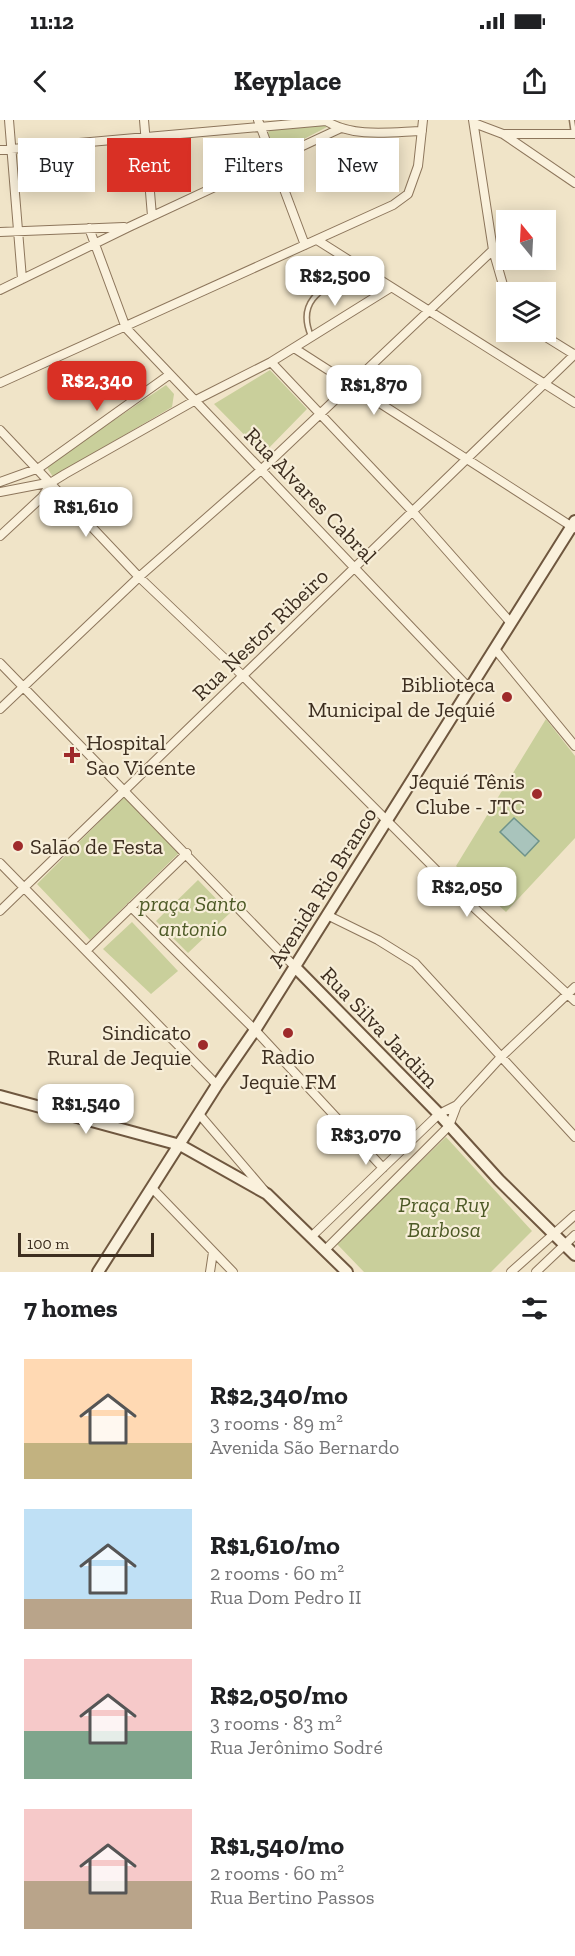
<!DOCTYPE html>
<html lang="en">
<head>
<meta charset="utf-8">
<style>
	body { margin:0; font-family:"Zilla Slab",serif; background:#f6f6f6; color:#202124; height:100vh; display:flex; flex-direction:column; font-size:22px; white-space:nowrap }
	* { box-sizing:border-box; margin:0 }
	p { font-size:20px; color:#757577 }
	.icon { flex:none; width:33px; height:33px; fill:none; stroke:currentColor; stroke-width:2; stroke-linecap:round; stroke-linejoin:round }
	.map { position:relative; height:1152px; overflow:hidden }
	.drawer { display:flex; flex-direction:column; background:#fff; flex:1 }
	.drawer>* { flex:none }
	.guide { position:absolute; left:18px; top:18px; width:540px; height:54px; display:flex; gap:12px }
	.needle { width:39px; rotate:342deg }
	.fabs { position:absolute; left:496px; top:90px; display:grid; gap:12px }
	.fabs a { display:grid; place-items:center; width:60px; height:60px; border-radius:0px; background:#fff; box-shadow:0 3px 15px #0003; font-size:30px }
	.scale { position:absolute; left:18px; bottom:15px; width:136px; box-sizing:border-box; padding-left:6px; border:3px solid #3d2e20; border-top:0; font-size:16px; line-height:21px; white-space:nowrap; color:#3d2e20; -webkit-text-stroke:4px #f7eed8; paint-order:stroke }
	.price { position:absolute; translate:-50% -51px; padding:0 14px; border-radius:12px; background:#fff; color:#222; font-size:20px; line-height:39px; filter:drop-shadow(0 2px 3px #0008) }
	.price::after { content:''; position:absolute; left:50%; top:36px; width:18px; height:14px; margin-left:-9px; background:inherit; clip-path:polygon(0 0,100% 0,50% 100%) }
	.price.active { background:#d93025; color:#fff }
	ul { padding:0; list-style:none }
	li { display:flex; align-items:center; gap:18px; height:150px; padding:0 24px }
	li span { display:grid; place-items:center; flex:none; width:168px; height:120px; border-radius:0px; color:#555 }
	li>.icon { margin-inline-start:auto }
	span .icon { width:72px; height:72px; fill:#fffc; stroke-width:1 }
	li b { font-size:26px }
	h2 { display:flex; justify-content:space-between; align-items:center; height:72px; padding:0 24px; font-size:26px }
	.chip { padding:0 21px; border-radius:0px; background:#fff; box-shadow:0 3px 15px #0003; font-size:21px; line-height:54px }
	.chip.active { background:#d93025; color:#fff }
	.status { display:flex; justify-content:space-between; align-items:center; height:42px; padding:0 30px; background:#fff; direction:ltr }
	.status svg { height:16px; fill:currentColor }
	header { display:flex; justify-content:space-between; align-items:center; height:78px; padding:0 24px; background:#fff; font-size:27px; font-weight:800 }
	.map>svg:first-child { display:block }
</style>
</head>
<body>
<div class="status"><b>11:12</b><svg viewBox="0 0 49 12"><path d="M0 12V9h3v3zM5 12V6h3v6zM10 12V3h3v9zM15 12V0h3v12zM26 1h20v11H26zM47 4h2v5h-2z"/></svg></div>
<header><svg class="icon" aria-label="back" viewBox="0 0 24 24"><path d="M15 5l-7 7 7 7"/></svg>Keyplace<svg class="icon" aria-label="share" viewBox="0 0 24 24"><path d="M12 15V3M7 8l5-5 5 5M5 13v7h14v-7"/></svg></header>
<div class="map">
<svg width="575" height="1152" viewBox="0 0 575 1152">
	<rect width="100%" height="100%" fill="#f0e4c8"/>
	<path fill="#c9cf9b" d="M324,5L327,7L275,34L268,13L270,9Z
		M270,250L307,289L263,334L214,284Z
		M166,265L174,274L172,287L53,357L46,346Z
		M546,599L575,636V718L506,792L456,746Z
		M127,674L182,730L90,820L37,764Z
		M198,760L230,793L188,833L156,801Z
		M132,802L178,851L151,874L103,829Z
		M446,1017L532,1111L491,1152H364L336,1123Z"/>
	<path fill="#a9c4bc" stroke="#6f938a" stroke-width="1.5" d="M514,698L539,721L525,736L500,712Z"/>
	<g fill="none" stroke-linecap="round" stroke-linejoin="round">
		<g stroke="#8d765c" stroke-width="7">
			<path id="lane" d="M572,0L574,14
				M311,216C294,176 330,166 359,148"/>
		</g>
		<g stroke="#8d765c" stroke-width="10">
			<path id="street" d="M9,0L22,159
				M144,0L152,96
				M258,0L305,125
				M473,0L493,130L507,179
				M474,3L503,14L575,63
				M505,14H575
				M0,30L326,1C354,18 391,12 422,11
				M89,108L126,208L470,569
				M0,112L124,107
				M317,120L575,283
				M0,170L129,107L339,9
				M538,212L575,235
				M294,228L574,408
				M271,242L413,392L511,503
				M0,263L393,85L408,74L418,46L423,0
				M0,310L139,457L242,555L469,783L575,881
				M0,362L39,348L169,255
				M0,372L52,362
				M0,416L42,377L52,362L65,354L194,281L271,242L390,168
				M495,529L575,626
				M0,543L294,846
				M0,589L139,457L262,349L493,130
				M0,743L217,965
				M131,787L255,910L383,1048
				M0,791L575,234
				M327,795L378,820L415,843L575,1017
				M87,830L187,733
				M199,994L264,1070
				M152,1068L233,1152
				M311,1117L439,994L457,985L501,937L575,867
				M326,1129L449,1006L457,985
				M210,1152L213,1132
				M511,1152L575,1095
				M536,1152L575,1115"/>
		</g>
		<g stroke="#6f573f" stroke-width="14">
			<path id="secondary" d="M294,846L439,994L499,1060L575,1135
				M0,976L180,1025L267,1074L347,1152
				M98,1152L217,965L255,910L575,401"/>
		</g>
		<use href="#lane" stroke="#faf1dc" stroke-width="4"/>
		<use href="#street" stroke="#faf1dc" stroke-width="8"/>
		<use href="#secondary" stroke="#faf1dc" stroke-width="10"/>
	</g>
	<g fill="#9e2a2b" stroke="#f7eed8" stroke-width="2">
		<circle cx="507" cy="577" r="6"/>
		<path d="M69 626h6v6h6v6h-6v6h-6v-6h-6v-6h6z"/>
		<circle cx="537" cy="674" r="6"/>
		<circle cx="18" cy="726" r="6"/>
		<circle cx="288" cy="913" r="6"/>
		<circle cx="203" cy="925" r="6"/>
	</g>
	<g text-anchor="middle" stroke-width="4.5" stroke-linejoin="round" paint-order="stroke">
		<g font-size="22" fill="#3d2e20" stroke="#f7eed8">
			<text transform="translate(311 375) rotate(46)" y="8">Rua Alvares Cabral</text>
			<text transform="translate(260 514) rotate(-44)" y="8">Rua Nestor Ribeiro</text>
			<text transform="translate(322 767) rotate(-58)" y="8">Avenida Rio Branco</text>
			<text transform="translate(380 907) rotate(46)" y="8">Rua Silva Jardim</text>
		</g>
		<g font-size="22" fill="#3d2e20" stroke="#f7eed8" text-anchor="end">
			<text x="495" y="572">Biblioteca<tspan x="495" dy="25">Municipal de Jequié</tspan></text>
			<text x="86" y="630" text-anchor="start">Hospital<tspan x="86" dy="25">Sao Vicente</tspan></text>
			<text x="525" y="669">Jequié Tênis<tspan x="525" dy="25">Clube - JTC</tspan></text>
			<text x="30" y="734" text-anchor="start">Salão de Festa</text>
			<text x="191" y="920">Sindicato<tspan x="191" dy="25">Rural de Jequie</tspan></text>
			<text x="288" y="944" text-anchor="middle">Radio<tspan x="288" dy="25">Jequie FM</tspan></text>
		</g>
		<g font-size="22" font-style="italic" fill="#4d5a26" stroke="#f7eed8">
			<text x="193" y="791">praça Santo<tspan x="193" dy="25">antonio</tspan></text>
			<text x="444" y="1092">Praça Ruy<tspan x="444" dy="25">Barbosa</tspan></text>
		</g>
	</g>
</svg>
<div class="fabs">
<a><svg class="needle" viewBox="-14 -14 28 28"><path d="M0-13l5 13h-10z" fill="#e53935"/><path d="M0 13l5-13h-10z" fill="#757577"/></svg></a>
<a><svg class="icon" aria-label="layers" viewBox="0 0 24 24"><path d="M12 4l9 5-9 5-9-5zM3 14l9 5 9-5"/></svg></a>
</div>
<div class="scale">100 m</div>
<b class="price" style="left:335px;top:187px">R$2,500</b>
<b class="price active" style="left:97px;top:292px">R$2,340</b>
<b class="price" style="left:374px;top:296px">R$1,870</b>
<b class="price" style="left:86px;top:418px">R$1,610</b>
<b class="price" style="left:467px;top:798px">R$2,050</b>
<b class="price" style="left:86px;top:1015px">R$1,540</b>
<b class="price" style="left:366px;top:1046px">R$3,070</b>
<div class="guide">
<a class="chip">Buy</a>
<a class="chip active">Rent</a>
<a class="chip">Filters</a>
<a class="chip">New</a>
</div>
</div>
<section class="drawer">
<h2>7 homes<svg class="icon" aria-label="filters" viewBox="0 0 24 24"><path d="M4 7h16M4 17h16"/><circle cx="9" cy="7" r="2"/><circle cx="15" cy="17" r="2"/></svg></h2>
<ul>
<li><span style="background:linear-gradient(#ffd9b3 70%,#c2b280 0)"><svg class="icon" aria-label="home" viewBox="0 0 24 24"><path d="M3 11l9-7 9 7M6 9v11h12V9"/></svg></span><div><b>R$2,340/mo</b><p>3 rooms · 89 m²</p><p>Avenida São Bernardo</p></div></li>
<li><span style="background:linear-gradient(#bfe0f5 75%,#b9a48a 0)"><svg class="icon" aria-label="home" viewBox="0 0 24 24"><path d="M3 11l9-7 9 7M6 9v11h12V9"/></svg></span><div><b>R$1,610/mo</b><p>2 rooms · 60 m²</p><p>Rua Dom Pedro II</p></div></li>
<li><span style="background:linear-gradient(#f6c9c9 60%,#7fa58c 0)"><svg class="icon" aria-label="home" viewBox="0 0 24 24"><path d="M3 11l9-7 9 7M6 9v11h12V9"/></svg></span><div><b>R$2,050/mo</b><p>3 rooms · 83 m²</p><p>Rua Jerônimo Sodré</p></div></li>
<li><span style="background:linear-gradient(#f6c9c9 60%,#b9a48a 0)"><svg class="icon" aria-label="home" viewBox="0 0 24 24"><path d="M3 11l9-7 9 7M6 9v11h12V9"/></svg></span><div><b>R$1,540/mo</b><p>2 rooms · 60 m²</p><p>Rua Bertino Passos</p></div></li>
</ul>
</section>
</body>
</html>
